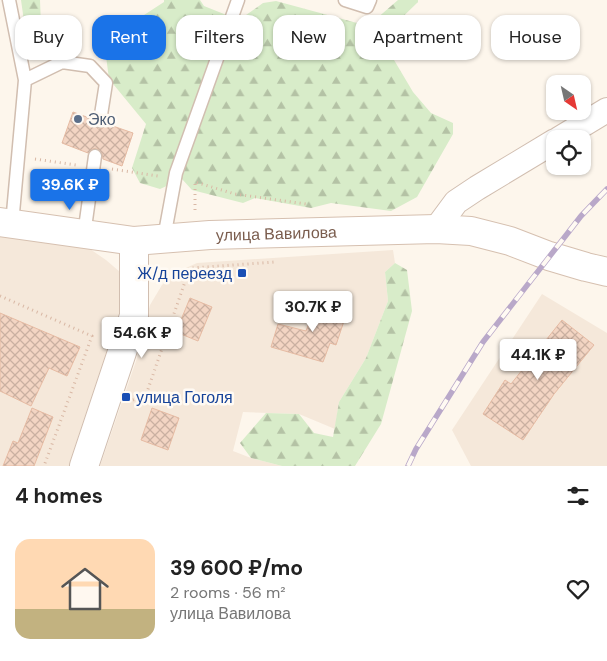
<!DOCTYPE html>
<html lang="en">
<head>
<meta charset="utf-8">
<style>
	body { margin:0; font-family:"DM Sans",sans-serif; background:#f2f2f2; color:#222; height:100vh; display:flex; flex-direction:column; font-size:19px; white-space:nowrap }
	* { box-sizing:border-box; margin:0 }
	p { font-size:16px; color:#767676 }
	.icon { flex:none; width:28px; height:28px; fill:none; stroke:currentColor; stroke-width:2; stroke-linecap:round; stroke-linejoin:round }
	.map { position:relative; height:466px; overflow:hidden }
	.panel { display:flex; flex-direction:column; background:#fff; flex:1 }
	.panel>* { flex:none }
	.top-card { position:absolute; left:15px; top:15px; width:578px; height:45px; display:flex; gap:10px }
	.needle { width:32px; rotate:146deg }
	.tools { position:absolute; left:546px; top:75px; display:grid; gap:10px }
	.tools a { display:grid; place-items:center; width:45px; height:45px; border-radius:10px; background:#fff; box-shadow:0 1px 4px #0004; font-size:25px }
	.price { position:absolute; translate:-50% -42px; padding:0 11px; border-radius:5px; background:#fff; color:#222; font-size:16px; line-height:32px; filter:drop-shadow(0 1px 2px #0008) }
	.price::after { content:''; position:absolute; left:50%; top:30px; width:15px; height:11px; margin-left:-8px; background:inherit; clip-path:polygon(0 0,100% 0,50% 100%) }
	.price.active { background:#1a73e8; color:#fff }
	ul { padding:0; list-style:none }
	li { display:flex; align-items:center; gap:15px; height:125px; padding:0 15px }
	li span { display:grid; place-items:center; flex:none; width:140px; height:100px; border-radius:15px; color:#555 }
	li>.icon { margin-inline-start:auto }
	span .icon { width:60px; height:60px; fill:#fffc; stroke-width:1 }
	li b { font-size:21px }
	h2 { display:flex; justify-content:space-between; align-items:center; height:60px; padding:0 15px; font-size:21px }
	.tag { padding:0 18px; border-radius:15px; background:#fff; box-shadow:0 1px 4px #0004; font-size:18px; line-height:45px }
	.tag.active { background:#1a73e8; color:#fff }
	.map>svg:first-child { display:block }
</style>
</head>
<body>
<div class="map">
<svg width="607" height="466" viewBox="0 0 607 466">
	<defs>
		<pattern id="forest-firs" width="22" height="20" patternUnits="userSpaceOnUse" patternTransform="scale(1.25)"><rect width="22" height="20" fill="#d8ecc9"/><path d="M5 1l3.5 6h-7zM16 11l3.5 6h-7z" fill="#b4c2a5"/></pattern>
		<pattern id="building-cross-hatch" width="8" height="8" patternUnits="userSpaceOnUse" patternTransform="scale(1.25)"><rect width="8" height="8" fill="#f3d5c3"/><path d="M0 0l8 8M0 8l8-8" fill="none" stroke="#cab0a1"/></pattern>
	</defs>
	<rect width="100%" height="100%" fill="#fdf6ec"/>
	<path fill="#f5e8da" d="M0,234L87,247L106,260L120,272L128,296L72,466H0Z
		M393,250L395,263L385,272L388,301L366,358L339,402L335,429L299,414L243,412L233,451L251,458L282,466H100L136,361L150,305L162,285L177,272L197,263Z
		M542,294L607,333V466H471L452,430Z"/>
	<path fill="url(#forest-firs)" d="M21,0H40L42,52L40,56L32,58L29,57Z
		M164,0H200L204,6L239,20L263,3L276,1L368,26L398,0H418V2L381,38L413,92L431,113L453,123V134L417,197L391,211L331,203L311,208L255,198L243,203L192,190L182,179L160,189L140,183L132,168L146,124L109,79L104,41L164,2Z
		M395,263L407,270L412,311L381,424L355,466H282L251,458L240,443L266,413L299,414L314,433L333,437L339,402L366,358L388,301L385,272Z"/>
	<path fill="url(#building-cross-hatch)" stroke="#e6bba3" d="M73,112L92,119L93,124L98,129L103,128L107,124L133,133L122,166L103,159L102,153L97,148L92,149L88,153L62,143Z
		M190,298L212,307L198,341L176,332Z
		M318,299L348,309L336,345L330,343L323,362L271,347L278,324L306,331Z
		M0,313L80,347L67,376L49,368L31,406L0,391Z
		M562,320L594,345L554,394L523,440L483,414L505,380L511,384Z
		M32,408L53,417L34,466H3L13,441L18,443Z
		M152,408L179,418L168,450L141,440Z"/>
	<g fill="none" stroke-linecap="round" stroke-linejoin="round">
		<g stroke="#d1beb0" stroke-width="15">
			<path id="service" d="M9,0L25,80
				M345,0L367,7L370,0
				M12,224L25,80L62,62L90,66L106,83L100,121
				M84,235L95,156
				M164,238L176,173L238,0"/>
		</g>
		<g stroke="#d1beb0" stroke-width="26">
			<path id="minor" d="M559,139L607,110
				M436,229L456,202L477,188L555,141"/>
		</g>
		<g stroke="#d1beb0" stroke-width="30">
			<path id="tertiary" d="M84,466L134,316V241"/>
		</g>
		<g stroke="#d6c0b0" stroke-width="30">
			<g id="secondary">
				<path id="s1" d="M0,222L134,241L210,235L436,229L471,231L510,241L549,256L586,267L607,272"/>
			</g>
		</g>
		<path stroke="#d9b8a5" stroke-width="3" stroke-dasharray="1 4" stroke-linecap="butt" d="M35,159L76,165
			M112,169L158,176
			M195,210V182L235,194L306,204
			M0,296L92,336L44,466
			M133,400L146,395L188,273L192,268L275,262"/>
		<use href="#service" stroke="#fff" stroke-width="12"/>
		<use href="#minor" stroke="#fff" stroke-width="24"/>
		<use href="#tertiary" stroke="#fff" stroke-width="28"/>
		<use href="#secondary" stroke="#fff" stroke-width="28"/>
		<g stroke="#b9a8c9" stroke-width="5.5">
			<path id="rail" d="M408,466L416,449L483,342L581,216L607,189"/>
		</g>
		<use href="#rail" stroke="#fffaf3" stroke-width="4" stroke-dasharray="11" stroke-linecap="butt"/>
	</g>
	<circle fill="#5c6f8a" stroke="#fffaf3" stroke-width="2" cx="78" cy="119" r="5"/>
	<g fill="#1a4fb4" stroke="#fffaf3" stroke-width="2">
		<rect x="237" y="268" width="10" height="10" rx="2.5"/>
		<rect x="121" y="392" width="10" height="10" rx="2.5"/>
	</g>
	<g text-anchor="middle" stroke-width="5" stroke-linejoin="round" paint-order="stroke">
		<g font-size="16" fill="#4e5e75" stroke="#fffaf3" text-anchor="start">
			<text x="88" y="125">Эко</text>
		</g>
		<g font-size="16" fill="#7a5c4d" stroke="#fffaf3">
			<text dy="6" stroke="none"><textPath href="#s1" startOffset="278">улица Вавилова</textPath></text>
		</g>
		<g font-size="16" fill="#164399" stroke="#fffaf3" text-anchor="end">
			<text x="232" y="279">Ж/д переезд</text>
			<text x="136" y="403" text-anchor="start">улица Гоголя</text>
		</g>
	</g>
</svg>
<div class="tools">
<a><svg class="needle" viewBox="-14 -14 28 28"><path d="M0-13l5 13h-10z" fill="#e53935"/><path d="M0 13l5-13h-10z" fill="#767676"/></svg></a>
<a><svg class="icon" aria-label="locate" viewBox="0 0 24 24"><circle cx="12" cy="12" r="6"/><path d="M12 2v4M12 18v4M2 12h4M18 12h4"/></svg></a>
</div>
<b class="price active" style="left:70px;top:211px">39.6K ₽</b>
<b class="price" style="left:313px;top:333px">30.7K ₽</b>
<b class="price" style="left:142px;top:359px">54.6K ₽</b>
<b class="price" style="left:538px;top:381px">44.1K ₽</b>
<div class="top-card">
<a class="tag">Buy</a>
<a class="tag active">Rent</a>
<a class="tag">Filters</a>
<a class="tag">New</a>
<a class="tag">Apartment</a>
<a class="tag">House</a>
</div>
</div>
<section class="panel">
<h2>4 homes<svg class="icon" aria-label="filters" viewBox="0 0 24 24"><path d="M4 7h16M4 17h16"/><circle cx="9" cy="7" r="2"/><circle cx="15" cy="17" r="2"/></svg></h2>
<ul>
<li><span style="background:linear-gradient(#ffd9b3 70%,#c2b280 0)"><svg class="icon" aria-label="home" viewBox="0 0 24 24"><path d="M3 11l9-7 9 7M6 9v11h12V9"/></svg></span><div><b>39 600 ₽/mo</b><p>2 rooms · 56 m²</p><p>улица Вавилова</p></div><svg class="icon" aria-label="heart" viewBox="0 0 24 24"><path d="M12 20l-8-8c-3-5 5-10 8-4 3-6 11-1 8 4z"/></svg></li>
</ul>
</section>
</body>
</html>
